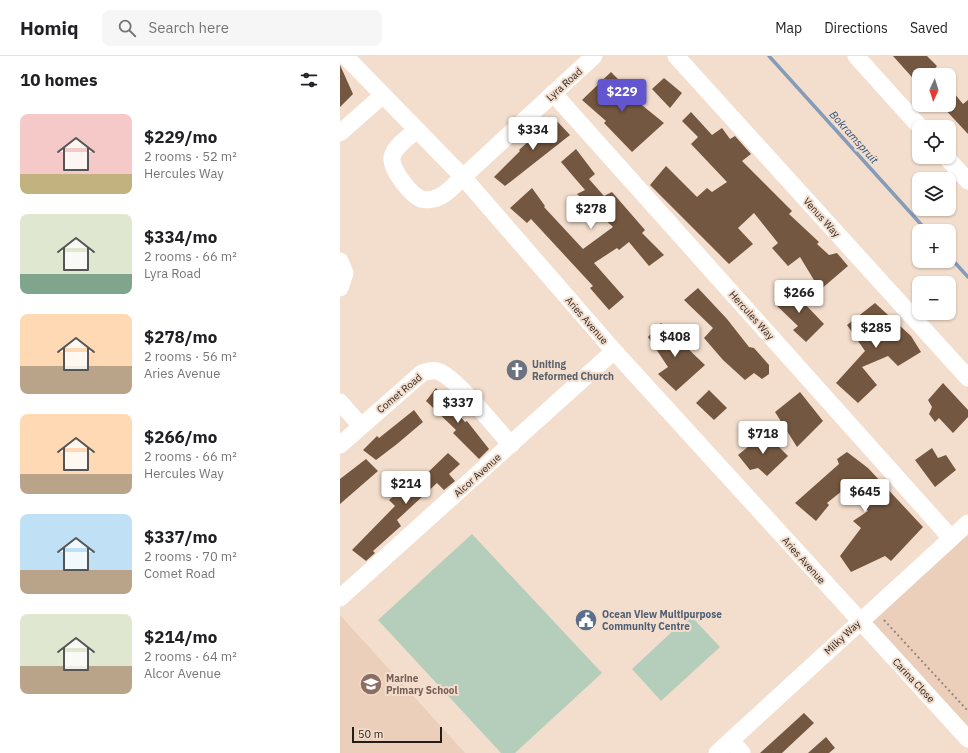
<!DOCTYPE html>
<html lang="en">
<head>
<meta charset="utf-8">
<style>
	body { margin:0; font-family:"IBM Plex Sans",sans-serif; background:#f6f6f6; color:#202124; height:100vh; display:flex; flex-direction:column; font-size:15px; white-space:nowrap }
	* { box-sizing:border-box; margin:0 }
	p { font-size:13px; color:#757577 }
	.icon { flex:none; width:22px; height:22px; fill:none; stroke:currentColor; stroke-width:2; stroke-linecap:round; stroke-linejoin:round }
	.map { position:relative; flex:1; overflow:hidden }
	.sheet { display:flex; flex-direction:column; background:#fff; width:340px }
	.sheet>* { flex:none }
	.needle { width:26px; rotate:184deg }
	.tools { position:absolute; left:572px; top:12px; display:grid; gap:8px }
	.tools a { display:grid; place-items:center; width:44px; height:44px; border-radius:8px; background:#fff; box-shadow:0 1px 3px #0004; font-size:20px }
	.scale { position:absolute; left:12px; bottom:10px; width:90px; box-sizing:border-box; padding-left:4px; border:2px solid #251d17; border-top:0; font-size:11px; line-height:14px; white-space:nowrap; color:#251d17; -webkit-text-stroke:3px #f3decd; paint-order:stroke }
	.price { position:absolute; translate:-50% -34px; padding:0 9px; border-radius:4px; background:#fff; color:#222; font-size:13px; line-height:26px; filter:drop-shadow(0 1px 2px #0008) }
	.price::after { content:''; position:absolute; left:50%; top:24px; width:12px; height:9px; margin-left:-6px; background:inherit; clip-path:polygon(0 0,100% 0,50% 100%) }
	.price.on { background:#6255ce; color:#fff }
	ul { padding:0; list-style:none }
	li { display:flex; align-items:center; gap:12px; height:100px; padding:0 20px }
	li span { display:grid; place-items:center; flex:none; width:112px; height:80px; border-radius:8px; color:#555 }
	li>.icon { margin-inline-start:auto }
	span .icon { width:48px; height:48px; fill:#fffc; stroke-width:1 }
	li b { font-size:17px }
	h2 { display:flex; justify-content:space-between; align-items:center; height:48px; padding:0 20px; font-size:17px }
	header { display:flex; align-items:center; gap:24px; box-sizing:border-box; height:56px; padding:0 20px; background:#fff; border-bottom:1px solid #e0e0e0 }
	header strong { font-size:19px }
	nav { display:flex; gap:22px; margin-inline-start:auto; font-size:14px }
	.search { width:280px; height:36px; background:#f6f6f6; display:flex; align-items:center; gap:10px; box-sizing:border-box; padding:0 14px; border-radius:8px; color:#757577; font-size:15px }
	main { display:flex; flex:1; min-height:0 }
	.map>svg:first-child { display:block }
</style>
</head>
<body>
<header>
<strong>Homiq</strong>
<div class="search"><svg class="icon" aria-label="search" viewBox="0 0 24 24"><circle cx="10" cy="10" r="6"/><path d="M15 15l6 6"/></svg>Search here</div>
<nav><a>Map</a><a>Directions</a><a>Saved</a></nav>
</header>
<main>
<section class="sheet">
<h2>10 homes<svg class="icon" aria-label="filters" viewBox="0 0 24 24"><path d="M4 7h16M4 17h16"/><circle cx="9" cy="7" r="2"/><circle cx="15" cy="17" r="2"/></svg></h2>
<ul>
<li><span style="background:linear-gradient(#f6c9c9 75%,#c2b280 0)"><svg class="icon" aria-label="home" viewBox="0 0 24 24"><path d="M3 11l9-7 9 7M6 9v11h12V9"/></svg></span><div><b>$229/mo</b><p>2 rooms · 52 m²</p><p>Hercules Way</p></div></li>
<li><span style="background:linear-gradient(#dfe7d0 75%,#7fa58c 0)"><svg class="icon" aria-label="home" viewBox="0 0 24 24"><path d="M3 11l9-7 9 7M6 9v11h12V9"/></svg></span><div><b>$334/mo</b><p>2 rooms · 66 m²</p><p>Lyra Road</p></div></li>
<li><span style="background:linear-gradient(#ffd9b3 65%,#b9a48a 0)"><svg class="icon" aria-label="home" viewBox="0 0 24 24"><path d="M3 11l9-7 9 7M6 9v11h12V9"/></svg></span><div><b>$278/mo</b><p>2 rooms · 56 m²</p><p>Aries Avenue</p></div></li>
<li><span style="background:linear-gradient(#ffd9b3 75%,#b9a48a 0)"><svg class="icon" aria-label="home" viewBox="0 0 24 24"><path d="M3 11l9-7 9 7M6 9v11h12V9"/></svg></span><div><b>$266/mo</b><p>2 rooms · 66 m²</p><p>Hercules Way</p></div></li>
<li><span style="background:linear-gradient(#bfe0f5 70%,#b9a48a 0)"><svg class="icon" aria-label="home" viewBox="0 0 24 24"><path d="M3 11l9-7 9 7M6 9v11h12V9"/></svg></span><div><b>$337/mo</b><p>2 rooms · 70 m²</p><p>Comet Road</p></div></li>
<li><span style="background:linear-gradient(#dfe7d0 65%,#b9a48a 0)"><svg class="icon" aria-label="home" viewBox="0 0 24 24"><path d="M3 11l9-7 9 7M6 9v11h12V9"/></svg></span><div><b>$214/mo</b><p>2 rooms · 64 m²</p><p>Alcor Avenue</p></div></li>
</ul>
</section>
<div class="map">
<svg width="628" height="697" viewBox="0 0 628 697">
	<rect width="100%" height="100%" fill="#f3decd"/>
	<path fill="#ebcfbb" d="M628,467V683L520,565Z
		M0,559L125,697H0Z"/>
	<path fill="#b5cdbb" d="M132,478L262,617L175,697H161L38,564Z
		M350,559L380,591L321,645L292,613Z"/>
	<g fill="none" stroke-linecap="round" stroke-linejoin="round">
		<path stroke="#849bb9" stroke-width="3.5" d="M429,0L587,175
			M609,200L628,221"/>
	</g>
	<path fill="#745740" d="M553,0H587L597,10L594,14L598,19H579V29Z
		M0,9L13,38L0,51Z
		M271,16L285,30L282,33L324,67L292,96L264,67L266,65L242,44Z
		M324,22L342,37L330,52L312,33Z
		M609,31L623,48L628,44V78L601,49H609Z
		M351,56L372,79L382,72L390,83L395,80L411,98L402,105L452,155L449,158L479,186L477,188L489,199L497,197L508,210L480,234L460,201L448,210L432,192L438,187L414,157L398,172L413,188L389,208L310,129L326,110L357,141L367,132L372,136L387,126L351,88L358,81L342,65Z
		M214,62L230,79L165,130L154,121L180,95L179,94Z
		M236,93L255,118L249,123L264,140L272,136L305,174L302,177L324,199L309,210L289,186L279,194L277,192L254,207L284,241L269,254L250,232L253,230L191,163L187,167L170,152L192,132L205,150L204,151L243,193L273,171L237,138L245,134L221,106Z
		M452,230L466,244L464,247L484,268L466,286L453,274L458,270L434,247Z
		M358,232L387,263L409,291L414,292L429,309V318L422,323L414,317L405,324L383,304L364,282L373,272L344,244Z
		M535,247L571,280L581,296L558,310L548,300L522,311L537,329L518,347L496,327L525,295L507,269Z
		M321,267L365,309L336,335L318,318L328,311L308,281Z
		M603,327L628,354V361L613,377L599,362L595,366L589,358L592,351L588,344Z
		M96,332L125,366L127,365L149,393L139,403L113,377L116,374L86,345Z
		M369,334L387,352L374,364L356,347Z
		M460,336L483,365L457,391L435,356Z
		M74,354L83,366L57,388L36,404L23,394L37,380L39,382Z
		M425,377L448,400L427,420L418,412L410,414L398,399Z
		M592,392L598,402L606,399L616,414L595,431L575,404Z
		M507,396L528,412L583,471L551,505L545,500L511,516L500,500L521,472L513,465L528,455L508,430L487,447L489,449L476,465L455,447L499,408L497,403Z
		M108,397L120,408L109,418L115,425L104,434L97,427L57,464L61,470L33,495L35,497L26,505L12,494L55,450L49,444L75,422L79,425Z
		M26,403L38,415L0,448V423Z
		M464,657L474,667L442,697H420Z
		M486,681L495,692L489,697H468Z"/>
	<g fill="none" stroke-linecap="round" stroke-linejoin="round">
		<path stroke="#96877b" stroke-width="2" stroke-dasharray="2 3" stroke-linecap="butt" d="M544,564L628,655"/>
		<path stroke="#fff" stroke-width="17" d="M5,0L123,121L274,295L628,683
			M336,0L628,322
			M516,0L580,71
			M213,37L611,482
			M77,74C68,81 55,90 52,101C50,113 71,139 81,143C85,144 89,144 93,143C105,141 114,129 123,121L254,0
			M0,77L43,39
			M606,101L628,125
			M0,205L5,217L0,232
			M0,346L21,370
			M0,389L82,317C88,315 94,313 100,316C118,324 156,372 171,389
			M0,542L274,295
			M391,685L402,697
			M377,697L628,467"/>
	</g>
	<defs>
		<g id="church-disc" transform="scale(1.15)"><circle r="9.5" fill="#6b7280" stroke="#f3decd"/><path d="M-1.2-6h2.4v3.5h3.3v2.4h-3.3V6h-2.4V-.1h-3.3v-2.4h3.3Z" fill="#fff"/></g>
		<g id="civic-disc" transform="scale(1.15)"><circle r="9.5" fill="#5c6f8a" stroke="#f3decd"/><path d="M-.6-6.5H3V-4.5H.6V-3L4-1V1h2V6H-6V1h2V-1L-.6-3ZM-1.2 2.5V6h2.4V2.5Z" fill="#fff"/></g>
		<g id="school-disc" transform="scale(1.15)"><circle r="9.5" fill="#8d6e63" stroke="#f3decd"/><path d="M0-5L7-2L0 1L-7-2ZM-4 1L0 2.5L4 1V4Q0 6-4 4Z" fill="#fff"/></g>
	</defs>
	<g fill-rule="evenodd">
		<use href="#church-disc" x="177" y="314"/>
		<use href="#civic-disc" x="246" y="564"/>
		<use href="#school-disc" x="31" y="628"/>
	</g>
	<g text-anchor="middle" stroke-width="4" stroke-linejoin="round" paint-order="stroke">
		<g font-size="10" fill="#251d17" stroke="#f3decd">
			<text transform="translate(224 28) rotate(-42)" y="4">Lyra Road</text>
			<text transform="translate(482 161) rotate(48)" y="4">Venus Way</text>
			<text transform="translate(412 259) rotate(48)" y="4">Hercules Way</text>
			<text transform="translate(247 264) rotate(49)" y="4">Aries Avenue</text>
			<text transform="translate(59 337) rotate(-40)" y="4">Comet Road</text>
			<text transform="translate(137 419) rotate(-42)" y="4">Alcor Avenue</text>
			<text transform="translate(464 504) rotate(48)" y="4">Aries Avenue</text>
			<text transform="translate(502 581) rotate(-43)" y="4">Milky Way</text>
			<text transform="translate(574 624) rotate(47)" y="4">Carina Close</text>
		</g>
		<g font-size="10" font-weight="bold" fill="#5b616d" stroke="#f3decd" text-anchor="start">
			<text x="192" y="312">Uniting<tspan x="192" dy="12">Reformed Church</tspan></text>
		</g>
		<g font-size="10" font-weight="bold" fill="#4e5e75" stroke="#f3decd" text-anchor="start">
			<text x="262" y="562">Ocean View Multipurpose<tspan x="262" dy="12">Community Centre</tspan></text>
		</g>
		<g font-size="10" font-weight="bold" fill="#785e54" stroke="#f3decd" text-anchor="start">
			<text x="46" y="626">Marine<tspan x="46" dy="12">Primary School</tspan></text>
		</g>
		<g font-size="11" font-style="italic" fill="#32537e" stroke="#f3decd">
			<text transform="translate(514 81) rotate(48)" y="4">Bokramspruit</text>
		</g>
	</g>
</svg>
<div class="tools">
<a><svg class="needle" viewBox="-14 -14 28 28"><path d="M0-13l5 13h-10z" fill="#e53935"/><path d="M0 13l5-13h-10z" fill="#757577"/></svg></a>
<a><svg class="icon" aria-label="locate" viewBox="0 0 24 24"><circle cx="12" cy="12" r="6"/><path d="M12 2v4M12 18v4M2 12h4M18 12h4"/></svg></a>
<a><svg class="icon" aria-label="layers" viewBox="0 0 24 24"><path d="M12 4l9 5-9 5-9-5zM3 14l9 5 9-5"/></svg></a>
<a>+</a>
<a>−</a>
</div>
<div class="scale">50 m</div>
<b class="price on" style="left:282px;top:57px">$229</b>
<b class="price" style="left:193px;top:95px">$334</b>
<b class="price" style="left:251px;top:174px">$278</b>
<b class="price" style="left:459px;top:258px">$266</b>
<b class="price" style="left:536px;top:293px">$285</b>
<b class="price" style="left:335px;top:302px">$408</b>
<b class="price" style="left:118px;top:368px">$337</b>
<b class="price" style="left:423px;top:399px">$718</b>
<b class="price" style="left:66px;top:449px">$214</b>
<b class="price" style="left:525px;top:457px">$645</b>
</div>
</main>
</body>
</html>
